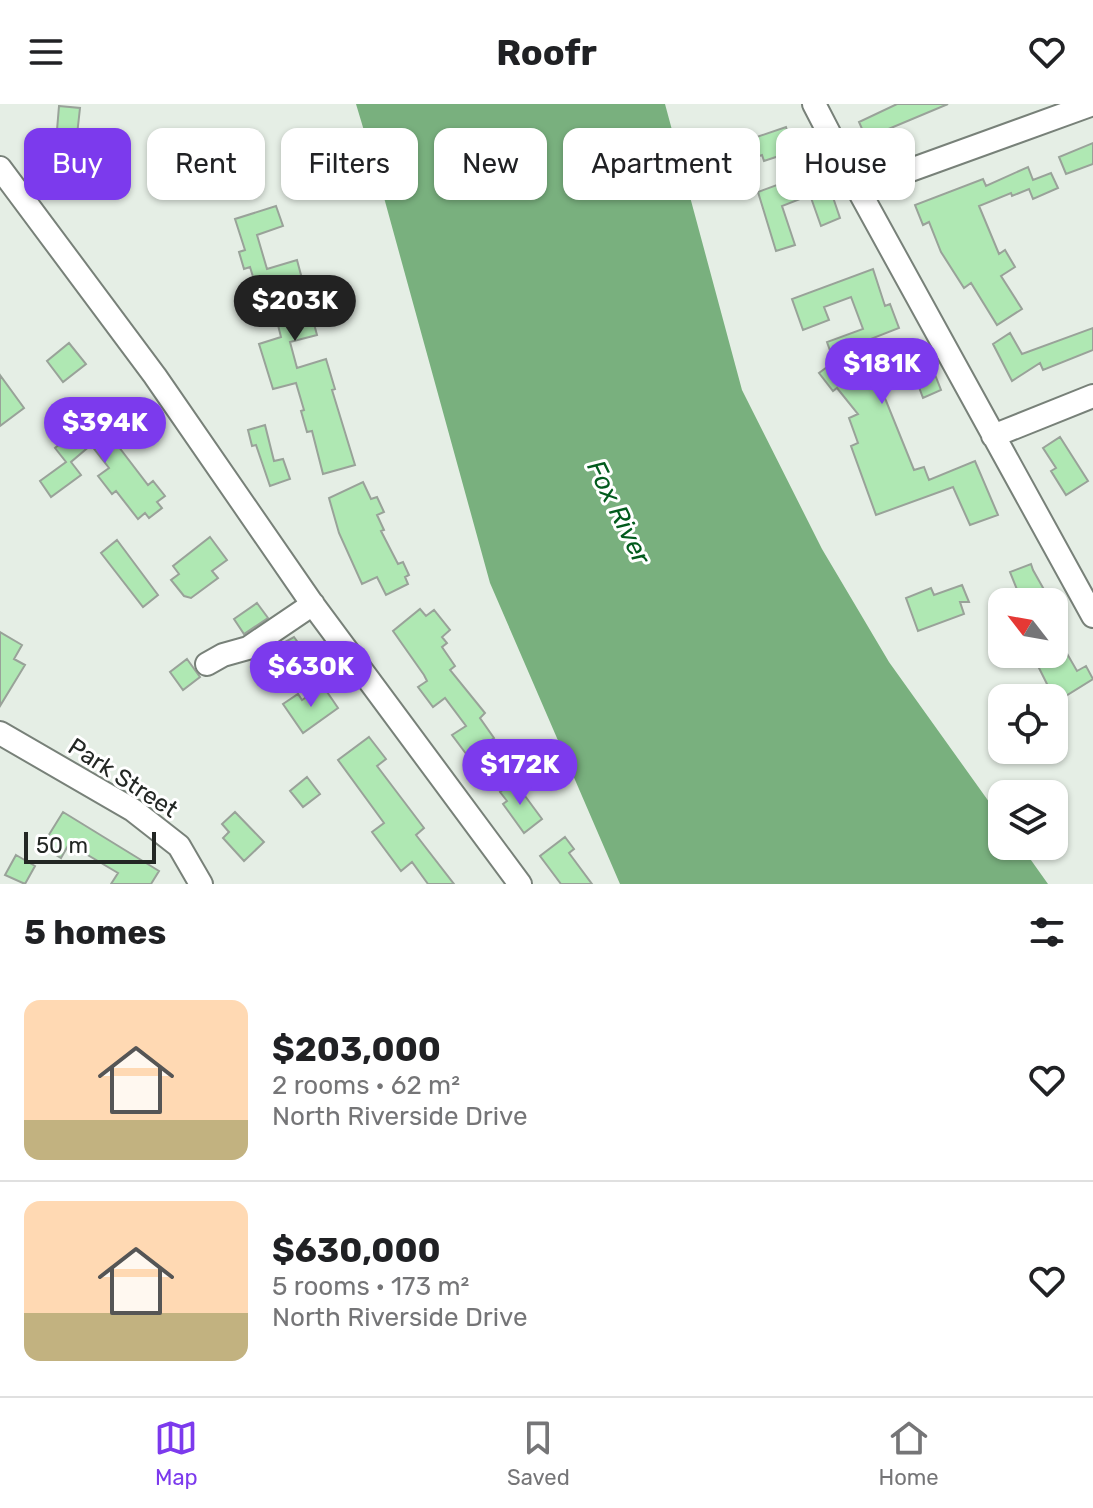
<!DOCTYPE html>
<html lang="en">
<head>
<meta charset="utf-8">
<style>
	body { margin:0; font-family:Rubik,sans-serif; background:#f6f6f6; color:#202124; height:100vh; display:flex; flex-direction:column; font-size:30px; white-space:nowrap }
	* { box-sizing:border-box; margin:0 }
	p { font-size:26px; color:#757577 }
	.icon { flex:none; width:44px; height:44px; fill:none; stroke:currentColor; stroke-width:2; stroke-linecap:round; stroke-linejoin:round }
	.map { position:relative; height:780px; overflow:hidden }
	.panel { display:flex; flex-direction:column; background:#fff; flex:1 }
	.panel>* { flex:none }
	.guide { position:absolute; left:24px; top:24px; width:1046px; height:72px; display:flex; gap:16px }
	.needle { width:52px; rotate:301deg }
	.buttons { position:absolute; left:988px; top:484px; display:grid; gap:16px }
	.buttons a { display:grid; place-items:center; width:80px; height:80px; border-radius:16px; background:#fff; box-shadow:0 2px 6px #0004; font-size:40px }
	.scale { position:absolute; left:24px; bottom:20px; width:132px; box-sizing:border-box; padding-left:8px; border:4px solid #232724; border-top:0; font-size:22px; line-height:28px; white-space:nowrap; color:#232724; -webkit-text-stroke:6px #fff; paint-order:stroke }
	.price { position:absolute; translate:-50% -68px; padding:0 18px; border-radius:28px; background:#7c3aed; color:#fff; font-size:26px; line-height:52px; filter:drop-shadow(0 2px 4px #0008) }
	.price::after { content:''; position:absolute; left:50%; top:48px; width:24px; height:18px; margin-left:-12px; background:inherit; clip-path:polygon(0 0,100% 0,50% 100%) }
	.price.active { background:#222; color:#fff }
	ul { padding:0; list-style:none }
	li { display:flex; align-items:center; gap:24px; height:200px; padding:0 24px }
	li+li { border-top:2px solid #e0e0e0 }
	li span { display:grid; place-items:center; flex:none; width:224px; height:160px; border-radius:16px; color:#555 }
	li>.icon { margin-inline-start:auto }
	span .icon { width:96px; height:96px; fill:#fffc; stroke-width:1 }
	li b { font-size:34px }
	h2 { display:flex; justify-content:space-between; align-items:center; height:96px; padding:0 24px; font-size:34px }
	.chip { padding:0 28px; border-radius:16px; background:#fff; box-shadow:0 2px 6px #0004; font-size:28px; line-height:72px }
	.chip.active { background:#7c3aed; color:#fff }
	header { display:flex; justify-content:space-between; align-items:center; height:104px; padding:0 24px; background:#fff; font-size:36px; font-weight:700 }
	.menu { display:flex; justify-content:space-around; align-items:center; height:112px; border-top:2px solid #e0e0e0; background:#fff; font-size:22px; color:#757577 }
	.menu a { display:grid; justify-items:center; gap:4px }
	.menu .active { color:#7c3aed }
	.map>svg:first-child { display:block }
</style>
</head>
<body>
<header><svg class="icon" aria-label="menu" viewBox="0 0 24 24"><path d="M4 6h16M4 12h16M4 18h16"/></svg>Roofr<svg class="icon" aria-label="heart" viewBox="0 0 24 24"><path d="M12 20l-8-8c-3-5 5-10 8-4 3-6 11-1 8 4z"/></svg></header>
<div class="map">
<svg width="1093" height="780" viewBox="0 0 1093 780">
	<rect width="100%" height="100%" fill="#e5eee5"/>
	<path fill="#79b07e" d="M356,0H665L742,286L822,445L889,558L1002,716V742H1021L1048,780H620L490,479L383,90Z"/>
	<path fill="#afe8b3" stroke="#99a299" stroke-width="2" d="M897,0H948L886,26L889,31L869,41L859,18Z
		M59,2L80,4L76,40L56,38Z
		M786,23L794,47L764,57L762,51L751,55L745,37Z
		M1093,39V60L1066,70L1059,53Z
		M233,45L238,64L214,71L208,51Z
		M1028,63L1033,76L1051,69L1058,84L1033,95L1029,85L1012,92L1011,89L979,102L999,150L1005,146L1015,163L1001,172L1022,205L997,221L971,179L964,184L941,148L929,118L923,121L915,101L983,75L986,82Z
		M823,64L840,114L821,122L810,91L782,102L795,141L776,147L758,88Z
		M276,102L283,122L257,131L267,165L297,156L317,231L290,238L297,264L326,255L335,285L332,286L355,361L323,370L312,327L307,328L301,307L304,306L296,279L273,285L259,240L281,233L270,189L259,192L250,163L244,165L239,148L245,146L235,115Z
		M873,165L885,202L890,200L899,224L868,236L884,281L880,282L914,366L924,363L929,376L975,357L998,411L970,421L953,383L876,411L851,342L858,339L849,314L858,310L837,284L833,287L819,269L834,258L827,238L863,225L851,193L824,203L829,216L803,226L792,195Z
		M1093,224V246L1043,266L1040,259L1012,277L993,240L1010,229L1022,250Z
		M69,239L86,260L63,278L47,257Z
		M934,268L941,286L923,294L916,275Z
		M0,271L24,304L0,322Z
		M111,306L125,324L112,334L148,381L153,377L165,392L157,398L162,404L149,414L145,409L138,415L116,387L112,390L98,372L109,364L91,341L71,358L81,371L51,393L40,377L66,358L55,344L72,330L67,324L84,310L92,320Z
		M265,321L274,357L283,355L290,375L270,382L256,341L252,342L248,326Z
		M1060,333L1088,377L1066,391L1051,367L1056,364L1043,344Z
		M363,378L371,395L377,393L384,408L377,411L384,426L381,427L398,460L403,458L409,471L405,473L408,480L386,491L377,473L362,480L339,429L329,394Z
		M210,433L227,456L212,467L218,474L191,494L184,492L171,476L179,470L173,462Z
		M117,436L158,491L143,503L101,449Z
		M1031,460L1033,466L1051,498H1022L1010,468Z
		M962,481L969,498H960L964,510L918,527L906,494L931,484L934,491Z
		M257,499L268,514L244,530L234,515Z
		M420,505L426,512L434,506L450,526L442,533L447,539L442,543L455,562L450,566L485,609L480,614L494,634L490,637L508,658L496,669L482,652L473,659L452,631L466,622L445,594L433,603L418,583L427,577L424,571L393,527Z
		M1054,527L1077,567L1086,562L1093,575L1056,598L1032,550H1054Z
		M0,528L22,541L14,555L25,561L0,602Z
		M294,533L307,551L287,566L272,545Z
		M187,555L200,573L183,586L170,568Z
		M323,582L338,604L303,629L283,600L298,590L302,596Z
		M369,633L386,655L377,662L424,724L416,731L454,780H428L412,758L401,767L372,728L384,719L338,656Z
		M307,673L320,690L303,703L290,687Z
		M514,677L542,715L524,729L503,700L507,697L500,688Z
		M63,708L159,767L151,780H111L118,769L69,740L61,754L42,742Z
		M235,708L264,738L244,757L223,734L229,728L222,720Z
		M565,733L574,745L569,749L592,780H561L540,752Z
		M16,751L35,762L25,780L5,771Z"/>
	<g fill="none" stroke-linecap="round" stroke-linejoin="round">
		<g stroke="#788179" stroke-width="26">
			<path id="minor" d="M814,0L858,85L1093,512
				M0,64L155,272L311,498L520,780
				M858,85L1093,0
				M993,332L1093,292
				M207,560L223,551L248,544L313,500
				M0,629L133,706L179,742L201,780"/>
		</g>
		<use href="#minor" stroke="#fff" stroke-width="22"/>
	</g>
	<g text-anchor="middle" stroke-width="6" stroke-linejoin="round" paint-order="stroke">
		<g font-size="24" fill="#232724" stroke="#fff">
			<text transform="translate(123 674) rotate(33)" y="8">Park Street</text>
		</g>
		<g font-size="26" font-style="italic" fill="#025b1d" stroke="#fff">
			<text transform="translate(619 408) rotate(64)" y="9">Fox River</text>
		</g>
	</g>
</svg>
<div class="buttons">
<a><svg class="needle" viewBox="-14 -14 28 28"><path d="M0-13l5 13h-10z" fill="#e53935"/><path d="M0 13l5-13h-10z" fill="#757577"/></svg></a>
<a><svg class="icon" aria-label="locate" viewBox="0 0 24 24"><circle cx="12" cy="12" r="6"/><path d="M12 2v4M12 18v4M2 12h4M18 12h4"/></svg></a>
<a><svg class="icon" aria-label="layers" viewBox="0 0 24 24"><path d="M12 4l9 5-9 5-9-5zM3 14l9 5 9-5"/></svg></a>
</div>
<div class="scale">50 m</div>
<b class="price active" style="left:295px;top:239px">$203K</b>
<b class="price" style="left:882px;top:302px">$181K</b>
<b class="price" style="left:105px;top:361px">$394K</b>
<b class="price" style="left:311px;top:605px">$630K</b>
<b class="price" style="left:520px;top:703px">$172K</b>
<div class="guide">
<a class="chip active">Buy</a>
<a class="chip">Rent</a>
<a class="chip">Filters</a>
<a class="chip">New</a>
<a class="chip">Apartment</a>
<a class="chip">House</a>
</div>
</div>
<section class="panel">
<h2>5 homes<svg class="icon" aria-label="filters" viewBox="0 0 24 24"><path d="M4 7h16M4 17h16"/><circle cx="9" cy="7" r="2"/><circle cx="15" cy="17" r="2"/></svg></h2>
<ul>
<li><span style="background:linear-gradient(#ffd9b3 75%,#c2b280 0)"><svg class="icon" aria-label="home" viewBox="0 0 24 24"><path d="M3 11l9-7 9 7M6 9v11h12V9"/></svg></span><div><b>$203,000</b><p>2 rooms · 62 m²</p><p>North Riverside Drive</p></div><svg class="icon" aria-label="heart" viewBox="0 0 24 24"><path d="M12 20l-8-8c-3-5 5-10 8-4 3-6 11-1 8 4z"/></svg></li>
<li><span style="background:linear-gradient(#ffd9b3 70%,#c2b280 0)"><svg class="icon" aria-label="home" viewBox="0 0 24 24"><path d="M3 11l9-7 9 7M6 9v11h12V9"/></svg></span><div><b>$630,000</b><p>5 rooms · 173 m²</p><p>North Riverside Drive</p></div><svg class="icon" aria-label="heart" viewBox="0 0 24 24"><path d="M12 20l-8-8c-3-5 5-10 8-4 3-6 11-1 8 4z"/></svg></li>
</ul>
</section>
<nav class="menu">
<a class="active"><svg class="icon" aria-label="map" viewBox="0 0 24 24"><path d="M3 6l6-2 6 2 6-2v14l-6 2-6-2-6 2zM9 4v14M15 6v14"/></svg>Map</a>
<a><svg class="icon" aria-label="saved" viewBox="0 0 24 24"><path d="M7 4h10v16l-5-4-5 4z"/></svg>Saved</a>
<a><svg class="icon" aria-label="home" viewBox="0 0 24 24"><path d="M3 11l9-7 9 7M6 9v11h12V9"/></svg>Home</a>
</nav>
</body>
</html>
